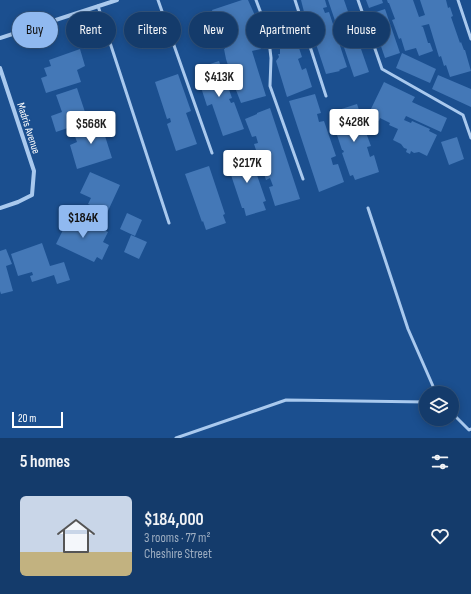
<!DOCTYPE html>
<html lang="en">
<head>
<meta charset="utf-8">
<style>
	body { margin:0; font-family:"Sofia Sans Condensed",sans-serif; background:#1d4271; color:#f1f3f6; height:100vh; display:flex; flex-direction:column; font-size:15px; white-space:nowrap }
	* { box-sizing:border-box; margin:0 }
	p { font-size:13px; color:#9dadc1 }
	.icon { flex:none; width:22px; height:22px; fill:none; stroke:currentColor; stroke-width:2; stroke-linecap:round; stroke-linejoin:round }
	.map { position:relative; height:438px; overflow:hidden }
	.drawer { display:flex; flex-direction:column; background:#143b6b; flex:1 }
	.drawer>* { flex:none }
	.banner { position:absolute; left:12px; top:12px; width:447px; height:36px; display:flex; gap:8px }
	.controls { position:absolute; left:419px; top:386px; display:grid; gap:8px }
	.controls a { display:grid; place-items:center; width:40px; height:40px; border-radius:50%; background:#143b6b; box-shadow:0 2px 10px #0003,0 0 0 1px #33557e; font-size:20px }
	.scale { position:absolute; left:12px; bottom:10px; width:51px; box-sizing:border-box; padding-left:4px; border:2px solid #fff; border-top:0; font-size:11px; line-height:14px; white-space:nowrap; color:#fff; -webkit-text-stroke:3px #1b4f8f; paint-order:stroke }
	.price { position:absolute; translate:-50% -34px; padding:0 9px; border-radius:4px; background:#fff; color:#222; font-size:13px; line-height:26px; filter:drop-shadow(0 1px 2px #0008) }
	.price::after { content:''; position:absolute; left:50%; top:24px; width:12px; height:9px; margin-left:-6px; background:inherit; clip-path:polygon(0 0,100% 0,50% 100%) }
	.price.current { background:#90b9f0; color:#111 }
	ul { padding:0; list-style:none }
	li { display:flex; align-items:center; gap:12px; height:100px; padding:0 20px }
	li+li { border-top:1px solid #33557e }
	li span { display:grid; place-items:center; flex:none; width:112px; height:80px; border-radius:6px; color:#555 }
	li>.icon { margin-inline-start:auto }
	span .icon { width:48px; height:48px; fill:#fffc; stroke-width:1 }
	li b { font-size:17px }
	h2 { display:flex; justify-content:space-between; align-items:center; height:48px; padding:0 20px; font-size:17px }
	.tag { padding:0 14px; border-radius:18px; background:#143b6b; box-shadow:0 2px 10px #0003,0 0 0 1px #33557e; font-size:14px; line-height:36px }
	.tag.current { background:#90b9f0; color:#111 }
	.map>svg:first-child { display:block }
</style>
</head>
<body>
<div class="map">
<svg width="471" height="438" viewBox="0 0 471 438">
	<rect width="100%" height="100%" fill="#1b4f8f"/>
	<path fill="#4478b7" d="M242,0H248L257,20L255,21L258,31H257L262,44L261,49L252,51L266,96L241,103L234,85L239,83L237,76L232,78L226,59L224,49H225L213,17L214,16L212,10Z
		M301,0H325L327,7L323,8L325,13L329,12L347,67L339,70L340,71L326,74L309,23L307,24Z
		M328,0H344L369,72L354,77Z
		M366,0H382L383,3L369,8Z
		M387,0H413L419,17L425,15L420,0H446L448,8L450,7L453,16L451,17L460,43L461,42L464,50H465L471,71L450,77L446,65L444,66L441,56L439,57L429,24L421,26L423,27L428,43H430L433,51L419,56L416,48L405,51L401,38L399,39L392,20L395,19L389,3H388Z
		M385,9L400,53L385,58L370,14Z
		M283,30L284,33L293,30L302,57L298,59L302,70L306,68L312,87L287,97L276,61L279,57L278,54H280V47L282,46L278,32Z
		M80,49L85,66L77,70L81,82L46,93L41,78L47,76L44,68L51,66L49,60Z
		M402,53L436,69L430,83L396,68Z
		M219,61L232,98L229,99L231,103L234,102L244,129L223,136L212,104L207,106L195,69Z
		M178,74L191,111L186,113L197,144L176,151L167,124L171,122L170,118L167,119L155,82Z
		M438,75L471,89V107L432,89Z
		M384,82L415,97L412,102L447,118L441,132L406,116L404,120L411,123L412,121L430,129L429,131L437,135L427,156L419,152L414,153L411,151L410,154L406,152L407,149L404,148L401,144L393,140L398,129L389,125L390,123L380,118L379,121L370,116L371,114L369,113Z
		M77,88L88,121L56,132L51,116L62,112L56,95Z
		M315,94L321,113L317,114L319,122L324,121L336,156L331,158L333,165L338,164L344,182L319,192L289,101Z
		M357,104L362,119L358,120L362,131L365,130L371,146L367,147L370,157L374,155L379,172L355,180L353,175L350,176L342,153L344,152L343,150H342L334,126L337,125L336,123L333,124L330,115L333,114L332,112Z
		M270,108L300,199L275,206L269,187L273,186L270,178L266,180L254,144L258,143L256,136L252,137L245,119L257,114V113Z
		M106,120L111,135L105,136L112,158L77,169L70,145L77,142L73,131Z
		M457,137L464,159L449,165L441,142Z
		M249,152L266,201L263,202L266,210L246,216L244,208H242L226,160Z
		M209,166L225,214L223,215L226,223L206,230L203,221L202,222L185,174Z
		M90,172L120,185L107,213L88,204L91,198L80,193Z
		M127,213L142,220L135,236L120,229Z
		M70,215L108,232L103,242L109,245L102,260L97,257L94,262L56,244L65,226L63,225L67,217H69Z
		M131,235L147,242L139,259L124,252Z
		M42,243L50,266L64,262L70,280L57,284L54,275L32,282L30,276L33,275L32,272L18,276L11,254Z
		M6,249L12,264L6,266L13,291L1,294L0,291V251Z"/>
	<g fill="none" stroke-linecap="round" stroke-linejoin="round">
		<path stroke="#a9c9ee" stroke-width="3" d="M158,0L212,153
			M256,0L268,32L271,58L270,86L303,179
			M295,0L326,96
			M358,0L382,69L463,115L471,138
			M458,0L471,39
			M98,6L169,223
			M368,208L408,329L436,393
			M452,413L469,430L471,429
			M176,438L286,400L426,402"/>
		<path stroke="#a9c9ee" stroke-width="4" d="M0,38L117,0
			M0,68L34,171L32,195L18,202L0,208"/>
	</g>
	<g text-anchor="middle" stroke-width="3" stroke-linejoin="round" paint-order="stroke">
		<g font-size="11" fill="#fff" stroke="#1b4f8f">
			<text transform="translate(29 128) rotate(72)" y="4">Madris Avenue</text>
		</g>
	</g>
</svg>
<div class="controls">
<a><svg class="icon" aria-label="layers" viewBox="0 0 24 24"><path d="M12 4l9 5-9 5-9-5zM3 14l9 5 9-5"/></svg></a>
</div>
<div class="scale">20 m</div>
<b class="price" style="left:219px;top:98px">$413K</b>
<b class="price" style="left:354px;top:143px">$428K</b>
<b class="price" style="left:91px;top:145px">$568K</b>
<b class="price" style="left:247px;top:184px">$217K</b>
<b class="price current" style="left:83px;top:239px">$184K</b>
<div class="banner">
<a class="tag current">Buy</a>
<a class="tag">Rent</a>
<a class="tag">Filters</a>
<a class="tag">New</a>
<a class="tag">Apartment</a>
<a class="tag">House</a>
</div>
</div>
<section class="drawer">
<h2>5 homes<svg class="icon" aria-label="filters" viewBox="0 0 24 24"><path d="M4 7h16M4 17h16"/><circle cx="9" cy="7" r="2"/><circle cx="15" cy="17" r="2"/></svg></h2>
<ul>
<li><span style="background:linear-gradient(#c9d6e8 70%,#c2b280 0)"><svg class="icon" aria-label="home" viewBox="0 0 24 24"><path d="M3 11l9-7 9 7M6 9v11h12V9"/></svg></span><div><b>$184,000</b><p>3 rooms · 77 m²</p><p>Cheshire Street</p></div><svg class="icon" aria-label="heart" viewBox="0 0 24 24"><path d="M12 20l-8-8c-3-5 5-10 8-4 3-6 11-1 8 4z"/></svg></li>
</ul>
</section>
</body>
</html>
